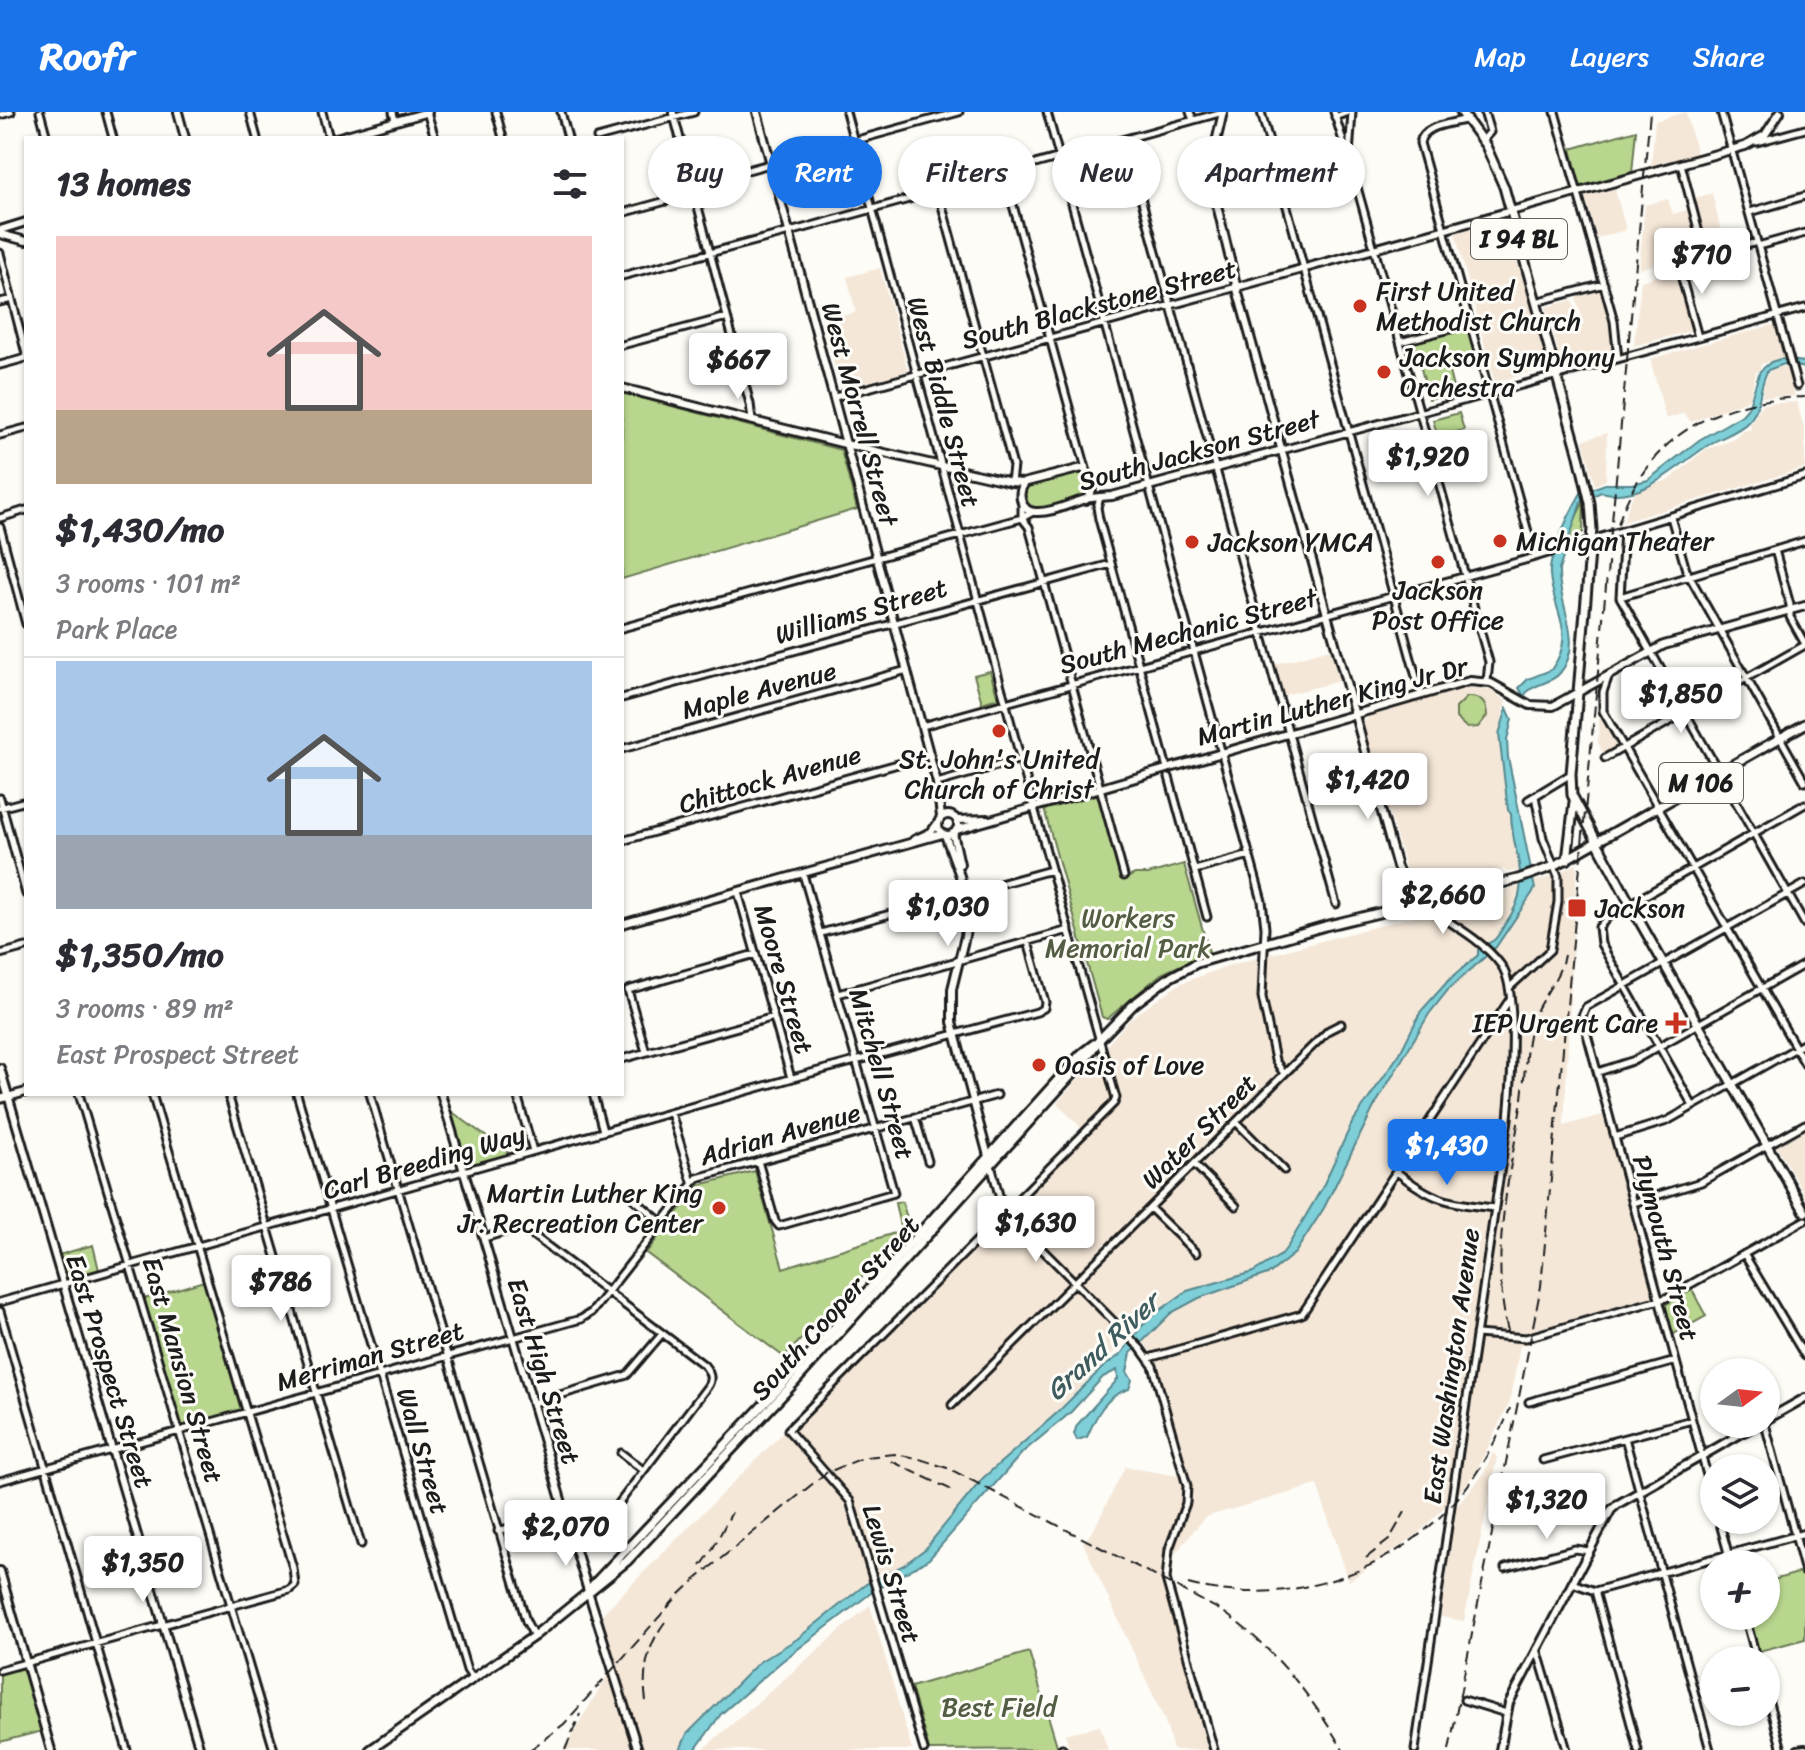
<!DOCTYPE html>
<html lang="en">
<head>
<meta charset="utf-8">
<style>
	body { margin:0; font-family:Sriracha,sans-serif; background:#f2f2f3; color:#2b2b33; height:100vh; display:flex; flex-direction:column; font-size:30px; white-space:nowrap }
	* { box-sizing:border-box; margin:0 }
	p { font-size:26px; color:#7c7c81 }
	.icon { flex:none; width:44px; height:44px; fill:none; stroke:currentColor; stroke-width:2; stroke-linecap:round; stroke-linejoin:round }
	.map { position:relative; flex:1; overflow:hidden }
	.sheet { position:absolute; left:24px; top:24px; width:600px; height:960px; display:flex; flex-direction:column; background:#fff; border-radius:0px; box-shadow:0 2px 6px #0004 }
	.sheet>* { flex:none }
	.hud { position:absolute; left:648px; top:24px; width:760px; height:72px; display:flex; gap:16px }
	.needle { width:52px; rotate:75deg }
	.buttons { position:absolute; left:1700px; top:1246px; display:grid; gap:16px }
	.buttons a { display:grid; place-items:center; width:80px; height:80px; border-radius:50%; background:#fff; box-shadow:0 2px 6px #0004; font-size:40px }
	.price { position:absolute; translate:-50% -68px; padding:0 18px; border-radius:8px; background:#fff; color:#222; font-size:26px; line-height:52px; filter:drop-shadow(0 2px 4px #0008) }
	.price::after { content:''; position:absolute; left:50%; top:48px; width:24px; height:18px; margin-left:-12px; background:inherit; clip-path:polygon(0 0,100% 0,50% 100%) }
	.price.active { background:#1a73e8; color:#fff }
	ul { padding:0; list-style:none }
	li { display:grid; align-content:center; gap:16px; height:424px; padding:0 32px }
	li+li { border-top:2px solid #e1e1e2 }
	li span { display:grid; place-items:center; height:248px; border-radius:0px; color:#555 }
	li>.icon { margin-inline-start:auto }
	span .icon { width:144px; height:144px; fill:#fffc; stroke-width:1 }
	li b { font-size:34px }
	h2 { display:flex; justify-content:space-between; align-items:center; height:96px; padding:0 32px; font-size:34px }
	.pill { padding:0 28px; border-radius:36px; background:#fff; box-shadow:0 2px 6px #0004; font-size:28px; line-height:72px }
	.pill.active { background:#1a73e8; color:#fff }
	header { display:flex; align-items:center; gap:48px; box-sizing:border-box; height:112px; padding:0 40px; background:#1a73e8; color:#fff }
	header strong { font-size:38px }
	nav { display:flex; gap:44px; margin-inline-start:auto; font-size:28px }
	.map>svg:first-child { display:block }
</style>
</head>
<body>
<header>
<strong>Roofr</strong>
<nav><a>Map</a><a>Layers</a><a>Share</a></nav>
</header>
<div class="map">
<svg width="1805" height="1638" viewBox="0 0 1805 1638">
	<rect width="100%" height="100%" fill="#fdfcf7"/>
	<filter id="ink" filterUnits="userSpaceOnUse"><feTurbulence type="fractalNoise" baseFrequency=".0125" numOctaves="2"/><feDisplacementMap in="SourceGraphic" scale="16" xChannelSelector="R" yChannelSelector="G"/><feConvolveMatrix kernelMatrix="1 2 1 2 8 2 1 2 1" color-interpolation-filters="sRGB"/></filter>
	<g filter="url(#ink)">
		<path fill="#f4e7d8" d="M1686,0L1697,43L1651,55L1655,9Z
			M1615,77L1626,118L1597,126L1585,85Z
			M1712,81L1724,132L1639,157L1645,93L1668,87L1673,102L1691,97L1689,88Z
			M1510,106L1548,255L1495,271L1455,121Z
			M880,156L908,259L841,277L822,209L856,200L847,165Z
			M1677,158L1693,218L1634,234L1641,169Z
			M1606,177L1622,233L1621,238L1562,253L1553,221L1584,213L1576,186Z
			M1572,188L1579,211L1557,219L1554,208L1550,209L1546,195Z
			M1776,212L1785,246L1761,252L1760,258L1756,260L1750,287L1691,310L1684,301L1666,307L1650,247Z
			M1783,254L1786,256L1795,284L1762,285L1764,271L1770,258Z
			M1797,290L1805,320V356L1623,410L1632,385L1639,376L1669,368L1706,337L1733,328L1743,319L1751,317L1750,312L1762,292Z
			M1607,321L1606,368L1595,373L1583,328Z
			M1330,537L1339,569L1281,584L1272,553Z
			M1466,576L1491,578L1506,589L1499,622L1508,698L1511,702L1521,759L1507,760L1504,757L1425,779L1414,773L1408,764L1363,612L1369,604Z
			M1605,605L1621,634L1604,643L1598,631L1599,607Z
			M1577,752L1564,1014L1605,1002L1654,1185L1520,1234L1510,1289L1477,1358L1464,1375L1419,1421L1349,1469L1317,1373L1205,1405L1174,1443L1171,1477L1219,1638H1173L1165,1609L1083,1431L1094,1417L1125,1355L1179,1364L1151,1239L1133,1220L922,1442L772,1542L685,1627L680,1638H563L616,1549L601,1503L1084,1019L1057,991L1130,907L1179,872L1227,854L1449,795L1552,764Z
			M1805,1017V1084L1776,1033Z
			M1493,1341L1497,1345L1464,1509L1441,1505L1455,1396L1483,1363Z
			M870,1493L912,1638H704L710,1631Z
			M1100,1614L1108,1638H1070L1065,1622Z"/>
		<path fill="#b8d68e" stroke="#6a7955" stroke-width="2" d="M1636,18L1632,61L1581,76L1571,37Z
			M1468,216L1476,244L1468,250L1448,256L1454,280L1429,287L1414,230Z
			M622,281L841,338L857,397L622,467Z
			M1459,301L1464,318L1438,325L1433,308Z
			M1083,356L1092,377L1089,386L1038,400L1030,399L1020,382L1021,374Z
			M1584,389L1583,420L1578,425L1568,428L1570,417Z
			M990,559L998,586L982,591L974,563Z
			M1467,585C1480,584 1487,591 1487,604L1478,615L1467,616L1456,606V596Z
			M1099,682L1124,767L1135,762H1148L1184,752L1209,840L1161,862L1107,907L1102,905L1044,697Z
			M451,999L455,1002L510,1042L467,1054Z
			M755,1059L783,1156L901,1119L895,1091L902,1090L910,1115L784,1245L646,1141L699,1073Z
			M93,1133L99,1158L69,1167L66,1165L59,1143Z
			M204,1169L241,1296L240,1299L184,1314L181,1313L144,1187Z
			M1692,1178L1706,1204L1672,1223L1664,1193Z
			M1805,1459V1527L1755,1540L1745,1504H1766V1470Z
			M1029,1540L1058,1637L929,1638L911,1575Z
			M18,1556L24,1557L42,1619L0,1630V1561Z"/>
		<path fill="#7ecfd8" stroke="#57878d" stroke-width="2" d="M1780,247L1805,250V256L1784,252L1768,258C1758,274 1762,297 1748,310C1739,320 1721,325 1710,332C1675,354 1645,391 1601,380L1581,390L1559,458C1557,493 1586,529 1560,561C1550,573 1532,571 1524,584L1519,576L1528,567L1551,558C1578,521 1553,501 1550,463C1548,443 1571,398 1581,381L1605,372H1632L1648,368L1699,328L1742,303L1748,296L1760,259L1771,250Z
			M1507,596L1512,607L1507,628L1508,645L1535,777L1496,835L1448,878L1429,902L1374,995L1324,1096L1295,1141L1270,1161L1199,1186L1171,1201L1131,1241L1127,1260L1132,1268L1129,1277C1105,1284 1096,1304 1087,1325L1077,1328L1074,1322L1077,1313L1118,1267L1117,1258L1103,1265L1070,1301L1023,1340L929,1447L871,1481L781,1550L721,1602L695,1638H680L687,1622L759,1550L797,1527L866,1472L904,1453L925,1437L983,1366L1058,1300L1101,1257L1121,1242L1142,1214L1159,1199L1187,1179L1253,1160L1281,1143L1288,1134L1322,1076L1352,1011L1400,941L1421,899L1448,869L1478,843V838C1483,833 1488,832 1494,828C1498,825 1502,817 1505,812C1536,770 1512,747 1511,702L1508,698L1499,622Z"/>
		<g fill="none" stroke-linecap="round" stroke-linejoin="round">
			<g stroke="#1c1c1c" stroke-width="11">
				<path id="street" d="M40,0L47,26
					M106,0L113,26
					M250,0L257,26
					M322,0L329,26
					M393,0L395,9
					M427,0L435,26
					M496,0L503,26
					M561,0L568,26
					M673,0L750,292L752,308
					M846,0L1032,689L1116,986L1114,991L788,1318L850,1389L924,1638
					M1047,0L1262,789L1265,816L1262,885L1275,948L1284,962
					M1190,0L1193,8
					M1261,0L1421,583
					M1334,0L1355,68L1489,550L1487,569
					M1555,0L1614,209L1618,247
					M1721,0L1797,274
					M0,3L11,0
					M1335,5L1348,0
					M1468,7C1452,12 1423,12 1420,31L1535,445
					M597,26L694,0
					M1125,28L1336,792
					M1483,28L1490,20L1484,0
					M1757,30L1805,17
					M1349,43L1352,0
					M1681,52L1705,144
					M1004,61L1087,360
					M693,73L959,0
					M938,79L1013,354L1011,370
					M626,100L695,81
					M1750,100L1805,84
					M1758,134L1805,121
					M0,141L26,242
					M622,164L797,118L1223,0
					M0,190L12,187
					M1536,190L1604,172
					M1698,225L1678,152L1757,130
					M1400,230L1470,212
					M622,233L727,205
					M0,253L26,246
					M835,285L1237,175
					M0,323L26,316
					M1282,338L1805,196
					M1100,386L1097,395L1099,407L1167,656
					M1022,392V406L1029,415L1124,764
					M1671,405L1686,458L1805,670
					M0,406L26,398
					M0,415L26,512
					M1624,418L1620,485L1805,812
					M1775,438L1790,493V505L1805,532
					M1620,485L1805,429
					M622,516L1022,406L1033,400
					M1609,563L1603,580V599L1805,952
					M622,586L1111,452
					M922,614L1528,447L1805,364
					M622,637L907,558
					M1605,646L1805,533
					M1169,665L1207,805
					M937,671L1021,647
					M0,686L26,782
					M1528,688L1571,662
					M0,696L26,689
					M622,729L930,643
					M1195,758L1250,743
					M738,780L791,966
					M821,821L1051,758
					M0,842L26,835
					M1510,875L1550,838L1558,790V764L1543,726L1535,684
					M838,882L1069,818
					M646,940L628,878L755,842
					M622,947L774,905
					M1598,960L1635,948L1805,852
					M79,982L274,1638
					M228,982L361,1432
					M297,982L467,1558L473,1567
					M370,982L526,1509L534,1524
					M517,982L533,1039
					M593,982L603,1019
					M1693,994L1601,832L1599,815L1609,804L1805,692
					M671,1001L692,1070
					M915,1005L928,1049
					M1236,1010L1284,1058
					M1615,1025L1667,1009L1805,931
					M758,1049L775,1109L779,1114L894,1081L803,762
					M1194,1052L1236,1094
					M991,1053L1000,1087L1010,1105L1140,1236L1153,1254L1187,1374L1186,1391L1169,1437L1166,1467L1214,1638
					M1397,1060C1433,1089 1449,1091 1494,1096
					M628,1082L661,1110
					M1633,1091L1701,1070L1805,1012
					M1150,1096L1196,1141
					M484,1126L517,1116L526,1118L704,1253C710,1260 713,1267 707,1275L601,1415L573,1425
					M1744,1142L1805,1244
					M0,1190L800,964L1037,900L1044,896L1045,890L1028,830
					M0,1199L127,1638
					M1476,1222L1526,1226L1666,1186L1805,1108
					M1149,1246L1302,1202L1510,887
					M1529,1290L1676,1249
					M533,1291L627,1263L662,1222
					M952,1293L1284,962L1329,918L1341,912
					M1765,1312L1805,1460
					M1625,1326L1710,1638
					M621,1341L643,1358
					M1543,1348L1692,1308
					M0,1369L581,1207L592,1200L697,1066L997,983
					M1714,1389L1582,904L1586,895L1805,772
					M1719,1408L1731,1452
					M498,1419L566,1400
					M1505,1456L1575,1437L1589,1439
					M1572,1471L1595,1479L1805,1421
					M1595,1479L1638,1638
					M1745,1504L1757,1548
					M1537,1537L1567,1638
					M0,1558L289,1478L295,1473L293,1456L152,982
					M1766,1580L1782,1638
					M1464,1588L1506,1601
					M1062,1636L1063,1638
					M1415,1638L1508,1007C1511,975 1519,877 1501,853C1482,827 1448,810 1422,792"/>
			</g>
			<g stroke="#1c1c1c" stroke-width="12">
				<path id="secondary" d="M178,0L185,26
					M757,0L937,671L941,705
					M1223,0L1213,43L1212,70L1216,89L1238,181L1397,755L1407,776L1422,792
					M336,26L428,0
					M0,118L26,110
					M0,122L26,129
					M1237,175L1745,34L1765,23L1780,0
					M622,276L841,331L1011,370L1023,371L1082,356C1092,362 1096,380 1086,388
					M1024,372C1017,382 1021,400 1036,400C1052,401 1071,391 1086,387C1095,385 1103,385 1112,384L1282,338
					M938 713a10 10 0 1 1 20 0a10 10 0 1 1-20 0Z
					M957,708L987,707
					M956,718L1470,569L1491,571L1530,593L1553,594L1664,533L1805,494
					M953,721L960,752
					M945,723L960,764L968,801L965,824L952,877V910L988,1044
					M914,728L931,720L937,712
					M622,812L942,722
					M0,956L200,1638
					M441,982L588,1479L638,1638
					M0,987L26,980
					M1766,1308L1805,1286
					M0,1459L51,1638
					M1500,1638L1509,1591L1611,1398L1618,1392L1758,1312
					M1798,1638L1805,1637"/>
			</g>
			<g stroke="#1c1c1c" stroke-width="13">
				<path id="primary" d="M1461,0L1486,34L1504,75L1578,340L1590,391L1592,417L1571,662L1572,683L1636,803L1805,1100
					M1567,748L1574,690
					M592,1474L798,1256L1081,942L1094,932
					M370,1638L534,1524L627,1449L794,1271L1085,948L1099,928L1134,892L1167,867L1197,851L1325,814L1518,767L1554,754L1805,612"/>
			</g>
			<use href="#street" stroke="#fdfcf7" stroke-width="5"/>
			<use href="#secondary" stroke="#fdfcf7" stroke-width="6"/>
			<use href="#primary" stroke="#fdfcf7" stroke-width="7"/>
			<path stroke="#1c1c1c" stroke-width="2" stroke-dasharray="12 6" stroke-linecap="butt" d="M1618,412C1647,324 1716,287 1805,285
				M1508,1219C1490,1146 1508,1072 1520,1000C1525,972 1524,942 1531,914C1537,888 1559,870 1564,843
				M891,1349L956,1380
				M1366,1446L1389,1428L1405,1400
				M701,1454L711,1440L732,1400
				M1188,1472C1302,1501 1429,1449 1486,1345C1495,1329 1504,1314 1510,1296
				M646,1589C642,1561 647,1534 665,1510
				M530,1638L564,1612L676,1486L697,1466L826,1361L865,1345L895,1342L917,1346L950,1357L1222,1499C1274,1536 1311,1583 1343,1638
				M565,1638L580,1602
				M1449,1638L1541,1174L1650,0"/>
		</g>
	</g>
	<g fill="#c8321e" stroke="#fdfcf7" stroke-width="3">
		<circle cx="1360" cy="194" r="8"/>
		<circle cx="1384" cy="260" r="8"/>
		<circle cx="1500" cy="429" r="8"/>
		<circle cx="1192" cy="430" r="8"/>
		<circle cx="1438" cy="450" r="8"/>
		<circle cx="999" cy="619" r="8"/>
		<rect x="1567" y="786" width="20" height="20" rx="4"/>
		<path d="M1672 899h8v8h8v8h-8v8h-8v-8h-8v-8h8z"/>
		<circle cx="1039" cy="953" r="8"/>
		<circle cx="719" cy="1096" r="8"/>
	</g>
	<g text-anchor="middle" stroke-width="6" stroke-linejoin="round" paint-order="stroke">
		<g fill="#fdfcf7" stroke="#605f5e" stroke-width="2">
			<rect x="1471" y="107" width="96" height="40" rx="6"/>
			<rect x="1659" y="651" width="84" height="40" rx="6"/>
		</g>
		<g font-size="24" font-weight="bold" fill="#1c1c1c">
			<text x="1519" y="135">I 94 BL</text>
			<text x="1701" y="679">M 106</text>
		</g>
		<g font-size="26" fill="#1c1c1c" stroke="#fdfcf7" text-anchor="start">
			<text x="1376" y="188">First United<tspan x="1376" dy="30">Methodist Church</tspan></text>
			<text x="1400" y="254">Jackson Symphony<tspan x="1400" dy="30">Orchestra</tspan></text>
			<text x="1516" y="438">Michigan Theater</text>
			<text x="1208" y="439">Jackson YMCA</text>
			<text x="1438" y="487" text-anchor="middle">Jackson<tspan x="1438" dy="30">Post Office</tspan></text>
			<text x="999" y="656" text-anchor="middle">St. John's United<tspan x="999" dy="30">Church of Christ</tspan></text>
			<text x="1595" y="805">Jackson</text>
			<text x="1658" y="920" text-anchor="end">IEP Urgent Care</text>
			<text x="1055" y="962">Oasis of Love</text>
			<text x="703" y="1090" text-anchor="end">Martin Luther King<tspan x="703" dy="30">Jr. Recreation Center</tspan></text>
		</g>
		<g font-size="26" fill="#1c1c1c" stroke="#fdfcf7">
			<text transform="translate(1099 192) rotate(-15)" y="9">South Blackstone Street</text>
			<text transform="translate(944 290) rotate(75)" y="9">West Biddle Street</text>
			<text transform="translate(860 302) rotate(75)" y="9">West Morrell Street</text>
			<text transform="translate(1199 338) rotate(-15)" y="9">South Jackson Street</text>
			<text transform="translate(861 499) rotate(-16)" y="9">Williams Street</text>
			<text transform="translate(1188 519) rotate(-15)" y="9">South Mechanic Street</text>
			<text transform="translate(759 578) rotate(-15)" y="9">Maple Avenue</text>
			<text transform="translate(1332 589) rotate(-15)" y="9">Martin Luther King Jr Dr</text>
			<text transform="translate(770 667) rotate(-16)" y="9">Chittock Avenue</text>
			<text transform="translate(784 867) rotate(74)" y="9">Moore Street</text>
			<text transform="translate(882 962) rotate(74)" y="9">Mitchell Street</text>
			<text transform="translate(1199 1019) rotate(-45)" y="9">Water Street</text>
			<text transform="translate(780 1022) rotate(-16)" y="9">Adrian Avenue</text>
			<text transform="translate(424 1050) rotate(-16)" y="9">Carl Breeding Way</text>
			<text transform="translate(1666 1136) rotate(75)" y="9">Plymouth Street</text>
			<text transform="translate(835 1196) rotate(-48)" y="9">South Cooper Street</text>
			<text transform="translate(370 1244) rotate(-16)" y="9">Merriman Street</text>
			<text transform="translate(1451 1254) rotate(-82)" y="9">East Washington Avenue</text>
			<text transform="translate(183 1258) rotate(74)" y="9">East Mansion Street</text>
			<text transform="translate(110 1259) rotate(73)" y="9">East Prospect Street</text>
			<text transform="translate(544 1259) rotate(73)" y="9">East High Street</text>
			<text transform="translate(423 1339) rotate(74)" y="9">Wall Street</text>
			<text transform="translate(892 1462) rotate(73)" y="9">Lewis Street</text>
		</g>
		<g font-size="26" fill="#535d44" stroke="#fdfcf7">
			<text x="1128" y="815">Workers<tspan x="1128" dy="30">Memorial Park</tspan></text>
			<text x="999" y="1604">Best Field</text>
		</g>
		<g font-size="28" font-style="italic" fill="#3e5b5e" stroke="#fdfcf7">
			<text transform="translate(1102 1234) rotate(-43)" y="10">Grand River</text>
		</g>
	</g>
</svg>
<div class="buttons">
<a><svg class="needle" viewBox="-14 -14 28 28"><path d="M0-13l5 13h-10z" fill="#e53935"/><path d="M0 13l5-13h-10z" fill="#7c7c81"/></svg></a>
<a><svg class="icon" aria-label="layers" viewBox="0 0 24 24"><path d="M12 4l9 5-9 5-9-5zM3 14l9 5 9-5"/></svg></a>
<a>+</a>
<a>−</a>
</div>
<b class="price" style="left:1702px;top:184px">$710</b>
<b class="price" style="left:738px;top:289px">$667</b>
<b class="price" style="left:1428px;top:386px">$1,920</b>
<b class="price" style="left:1681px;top:623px">$1,850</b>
<b class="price" style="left:1368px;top:709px">$1,420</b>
<b class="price" style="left:1443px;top:824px">$2,660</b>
<b class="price" style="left:948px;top:836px">$1,030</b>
<b class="price active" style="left:1447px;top:1075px">$1,430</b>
<b class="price" style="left:1036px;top:1152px">$1,630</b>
<b class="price" style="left:281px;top:1211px">$786</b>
<b class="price" style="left:1547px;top:1429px">$1,320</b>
<b class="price" style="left:566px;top:1456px">$2,070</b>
<b class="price" style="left:143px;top:1492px">$1,350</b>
<div class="hud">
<a class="pill">Buy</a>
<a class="pill active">Rent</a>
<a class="pill">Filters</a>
<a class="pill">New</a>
<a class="pill">Apartment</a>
</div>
<section class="sheet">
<h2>13 homes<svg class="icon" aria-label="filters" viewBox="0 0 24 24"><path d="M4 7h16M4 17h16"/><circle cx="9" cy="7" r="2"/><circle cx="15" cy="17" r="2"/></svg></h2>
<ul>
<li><span style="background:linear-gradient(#f6c9c9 70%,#b9a48a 0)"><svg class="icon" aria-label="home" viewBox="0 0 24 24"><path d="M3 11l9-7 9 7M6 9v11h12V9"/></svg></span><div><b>$1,430/mo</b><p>3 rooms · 101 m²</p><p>Park Place</p></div></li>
<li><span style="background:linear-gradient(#a9c7e8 70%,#9aa5b1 0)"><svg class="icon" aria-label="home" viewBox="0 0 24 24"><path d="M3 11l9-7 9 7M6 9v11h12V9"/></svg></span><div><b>$1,350/mo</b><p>3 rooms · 89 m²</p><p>East Prospect Street</p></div></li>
</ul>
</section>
</div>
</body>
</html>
